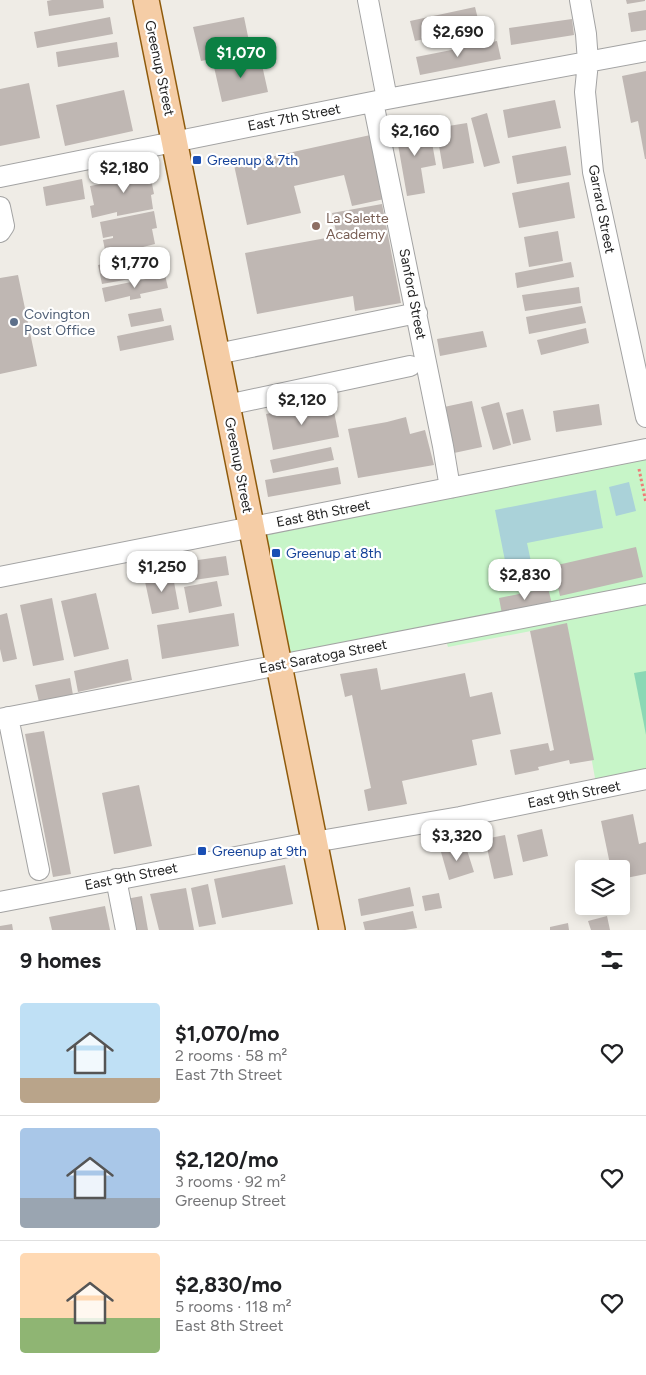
<!DOCTYPE html>
<html lang="en">
<head>
<meta charset="utf-8">
<style>
	body { margin:0; font-family:Figtree,sans-serif; background:#f2f2f2; color:#202124; height:100vh; display:flex; flex-direction:column; font-size:19px; white-space:nowrap }
	* { box-sizing:border-box; margin:0 }
	p { font-size:16px; color:#757577 }
	.icon { flex:none; width:28px; height:28px; fill:none; stroke:currentColor; stroke-width:2; stroke-linecap:round; stroke-linejoin:round }
	.map { position:relative; height:930px; overflow:hidden }
	.side { display:flex; flex-direction:column; background:#fff; flex:1 }
	.side>* { flex:none }
	.buttons { position:absolute; left:575px; top:860px; display:grid; gap:10px }
	.buttons a { display:grid; place-items:center; width:55px; height:55px; border-radius:5px; background:#fff; box-shadow:0 2px 12px #0003; font-size:25px }
	.price { position:absolute; translate:-50% -42px; padding:0 11px; border-radius:10px; background:#fff; color:#222; font-size:16px; line-height:32px; filter:drop-shadow(0 1px 2px #0008) }
	.price::after { content:''; position:absolute; left:50%; top:30px; width:15px; height:11px; margin-left:-8px; background:inherit; clip-path:polygon(0 0,100% 0,50% 100%) }
	.price.active { background:#0b8043; color:#fff }
	ul { padding:0; list-style:none }
	li { display:flex; align-items:center; gap:15px; height:125px; padding:0 20px }
	li+li { border-top:1px solid #e0e0e0 }
	li span { display:grid; place-items:center; flex:none; width:140px; height:100px; border-radius:5px; color:#555 }
	li>.icon { margin-inline-start:auto }
	span .icon { width:60px; height:60px; fill:#fffc; stroke-width:1 }
	li b { font-size:21px }
	h2 { display:flex; justify-content:space-between; align-items:center; height:60px; padding:0 20px; font-size:21px }
	.map>svg:first-child { display:block }
</style>
</head>
<body>
<div class="map">
<svg width="646" height="930" viewBox="0 0 646 930">
	<rect width="100%" height="100%" fill="#efece6"/>
	<path fill="#c7f5c8" d="M646,449V779L597,789L567,624L448,647L444,634L279,665L251,527Z"/>
	<path fill="#8bd8b5" d="M646,671V735L634,673Z"/>
	<path fill="#aad2d9" d="M629,482L636,511L616,516L609,487Z
		M596,490L603,528L527,543L533,571L508,576L495,510Z"/>
	<path fill="#bfb7b3" d="M52,0H103L104,8L49,16L47,1Z
		M626,0H645V1L627,4Z
		M475,7L480,27L415,41L410,21Z
		M646,10V30L631,32L628,13Z
		M110,17L113,34L37,48L34,32Z
		M244,17L251,51L201,61L193,27Z
		M572,19L574,35L511,45L509,28Z
		M497,41L501,59L420,75L416,57Z
		M117,42L119,57L58,67L56,52Z
		M260,56L268,92L222,102L214,67Z
		M646,71V159H645L638,121L631,123L622,76Z
		M29,83L40,138L0,146V89Z
		M124,90L133,131L65,146L56,105Z
		M555,100L561,128L508,138L503,110Z
		M487,113L500,163L484,167L471,118Z
		M467,123L474,163L443,169L436,128Z
		M429,126L436,165L421,168L425,193L407,196L396,133Z
		M375,134L389,198L352,206L344,175L294,186L301,213L247,225L234,165Z
		M566,146L571,175L517,184L512,156Z
		M149,168L154,194L151,195L153,209L117,216V212L92,218L90,206L94,205L90,186L117,181L116,174Z
		M82,179L85,199L46,206L43,187Z
		M569,182L575,218L519,228L512,193Z
		M382,204L401,303L355,311L353,296L257,314L245,253L337,236L332,213Z
		M154,211L157,228L152,229L155,244L143,247L145,255L161,252L164,267L129,273L130,279L102,284L98,265L131,258L130,254L117,256L116,253L106,255L103,240L113,238V236L103,238L100,222Z
		M558,231L563,261L529,267L524,237Z
		M571,262L574,277L517,288L515,273Z
		M18,275L37,366L0,374V278Z
		M165,275L168,288L140,294L141,298L130,300V296L105,302L102,288Z
		M579,287L581,303L525,311L522,295Z
		M582,306L586,323L529,334L526,317Z
		M161,308L164,321L131,327L128,314Z
		M171,325L174,340L120,351L117,336Z
		M586,328L589,343L541,355L537,340Z
		M483,331L487,347L440,356L437,339Z
		M332,401L339,437L273,450L266,414Z
		M472,401L482,447L454,453L444,407Z
		M499,402L511,445L493,450L481,407Z
		M599,404L602,425L556,432L553,411Z
		M523,409L531,440L513,444L506,413Z
		M406,417L410,434L425,430L434,465L358,478L348,429L387,422Z
		M331,447L334,460L273,473L270,460Z
		M338,467L341,484L268,497L265,480Z
		M636,547L643,577L560,596L553,566Z
		M226,556L229,575L180,582L177,563Z
		M172,571L179,609L152,614L144,577Z
		M217,581L222,606L189,613L184,587Z
		M548,588L552,604L502,614L499,598Z
		M96,593L109,649L74,657L61,601Z
		M52,598L64,660L33,666L20,605Z
		M7,613L17,659L3,662L0,649V615Z
		M234,613L239,646L162,659L157,625Z
		M567,623L594,760L570,764L569,760L538,767L539,770L515,775L510,750L548,743L550,751L554,750L530,631Z
		M128,659L132,680L78,692L74,671Z
		M377,668L381,690L465,673L470,697L492,692L501,734L472,740L477,765L402,781L407,804L368,811L364,790L371,788L352,695L345,697L340,674Z
		M70,678L73,695L39,702L35,685Z
		M44,731L71,874L53,877L25,734Z
		M139,785L152,846L114,854L102,793Z
		M633,814L639,844L646,842V874L621,879V869H611L601,821Z
		M542,829L548,856L523,862L517,835Z
		M505,835L513,875L494,879L485,839Z
		M465,844L474,872L449,880L441,852Z
		M285,865L293,904L222,918L214,879Z
		M208,884L216,924L199,927L191,888Z
		M410,887L414,906L361,916L358,899Z
		M186,888L194,930H159L150,894Z
		M439,893L442,908L425,911L422,896Z
		M142,896L148,930H132L126,899Z
		M105,906L110,930H52L49,917Z
		M413,911L417,928L405,930H365L363,922Z
		M607,916L610,930H591L588,921Z
		M568,923L569,930H550V927Z
		M12,924L13,930H0V926Z"/>
	<g fill="none" stroke-linecap="round" stroke-linejoin="round">
		<g stroke="#a3a3a3" stroke-width="22">
			<path id="minor" d="M368,0L387,99
				M580,0L586,34L588,62L585,92L593,172L646,417
				M373,102L443,446L450,488
				M0,177L387,99L646,51
				M0,207L4,226L0,232
				M217,354L417,313
				M227,405L410,366
				M0,577L646,449
				M8,717L39,870
				M0,719L646,594
				M116,879L126,930
				M0,902L314,842L460,817L646,779"/>
		</g>
		<g stroke="#8f5b0c" stroke-width="28">
			<path id="major" d="M146,0L332,930"/>
		</g>
		<path stroke="#ef7c78" stroke-width="3" stroke-dasharray="2.5 2.5" stroke-linecap="butt" d="M639,469L646,503"/>
		<use href="#minor" stroke="#fff" stroke-width="20"/>
		<use href="#major" stroke="#f5cda6" stroke-width="25"/>
	</g>
	<g fill="#1a4fb4" stroke="#fff" stroke-width="2">
		<rect x="192" y="155" width="10" height="10" rx="2.5"/>
		<rect x="271" y="548" width="10" height="10" rx="2.5"/>
		<rect x="197" y="846" width="10" height="10" rx="2.5"/>
	</g>
	<circle fill="#8d6e63" stroke="#fff" stroke-width="2" cx="316" cy="226" r="5"/>
	<circle fill="#5c6f8a" stroke="#fff" stroke-width="2" cx="14" cy="322" r="5"/>
	<g text-anchor="middle" stroke-width="4.5" stroke-linejoin="round" paint-order="stroke">
		<g font-size="14" fill="#1f1f1f" stroke="#fff">
			<text transform="translate(160 68) rotate(78)" y="5">Greenup Street</text>
			<text transform="translate(294 117) rotate(-11)" y="5">East 7th Street</text>
			<text transform="translate(602 209) rotate(79)" y="5">Garrard Street</text>
			<text transform="translate(413 294) rotate(79)" y="5">Sanford Street</text>
			<text transform="translate(239 465) rotate(79)" y="5">Greenup Street</text>
			<text transform="translate(323 513) rotate(-11)" y="5">East 8th Street</text>
			<text transform="translate(323 656) rotate(-11)" y="5">East Saratoga Street</text>
			<text transform="translate(574 794) rotate(-11)" y="5">East 9th Street</text>
			<text transform="translate(131 876) rotate(-11)" y="5">East 9th Street</text>
		</g>
		<g font-size="14" fill="#164399" stroke="#fff" text-anchor="start">
			<text x="207" y="165">Greenup &amp; 7th</text>
			<text x="286" y="558">Greenup at 8th</text>
			<text x="212" y="856">Greenup at 9th</text>
		</g>
		<g font-size="14" fill="#785e54" stroke="#fff" text-anchor="start">
			<text x="326" y="223">La Salette<tspan x="326" dy="16">Academy</tspan></text>
		</g>
		<g font-size="14" fill="#4e5e75" stroke="#fff" text-anchor="start">
			<text x="24" y="319">Covington<tspan x="24" dy="16">Post Office</tspan></text>
		</g>
	</g>
</svg>
<div class="buttons">
<a><svg class="icon" aria-label="layers" viewBox="0 0 24 24"><path d="M12 4l9 5-9 5-9-5zM3 14l9 5 9-5"/></svg></a>
</div>
<b class="price" style="left:458px;top:58px">$2,690</b>
<b class="price active" style="left:241px;top:79px">$1,070</b>
<b class="price" style="left:415px;top:157px">$2,160</b>
<b class="price" style="left:124px;top:194px">$2,180</b>
<b class="price" style="left:135px;top:289px">$1,770</b>
<b class="price" style="left:302px;top:426px">$2,120</b>
<b class="price" style="left:162px;top:593px">$1,250</b>
<b class="price" style="left:525px;top:601px">$2,830</b>
<b class="price" style="left:457px;top:862px">$3,320</b>
</div>
<section class="side">
<h2>9 homes<svg class="icon" aria-label="filters" viewBox="0 0 24 24"><path d="M4 7h16M4 17h16"/><circle cx="9" cy="7" r="2"/><circle cx="15" cy="17" r="2"/></svg></h2>
<ul>
<li><span style="background:linear-gradient(#bfe0f5 75%,#b9a48a 0)"><svg class="icon" aria-label="home" viewBox="0 0 24 24"><path d="M3 11l9-7 9 7M6 9v11h12V9"/></svg></span><div><b>$1,070/mo</b><p>2 rooms · 58 m²</p><p>East 7th Street</p></div><svg class="icon" aria-label="heart" viewBox="0 0 24 24"><path d="M12 20l-8-8c-3-5 5-10 8-4 3-6 11-1 8 4z"/></svg></li>
<li><span style="background:linear-gradient(#a9c7e8 70%,#9aa5b1 0)"><svg class="icon" aria-label="home" viewBox="0 0 24 24"><path d="M3 11l9-7 9 7M6 9v11h12V9"/></svg></span><div><b>$2,120/mo</b><p>3 rooms · 92 m²</p><p>Greenup Street</p></div><svg class="icon" aria-label="heart" viewBox="0 0 24 24"><path d="M12 20l-8-8c-3-5 5-10 8-4 3-6 11-1 8 4z"/></svg></li>
<li><span style="background:linear-gradient(#ffd9b3 65%,#8fb573 0)"><svg class="icon" aria-label="home" viewBox="0 0 24 24"><path d="M3 11l9-7 9 7M6 9v11h12V9"/></svg></span><div><b>$2,830/mo</b><p>5 rooms · 118 m²</p><p>East 8th Street</p></div><svg class="icon" aria-label="heart" viewBox="0 0 24 24"><path d="M12 20l-8-8c-3-5 5-10 8-4 3-6 11-1 8 4z"/></svg></li>
</ul>
</section>
</body>
</html>
